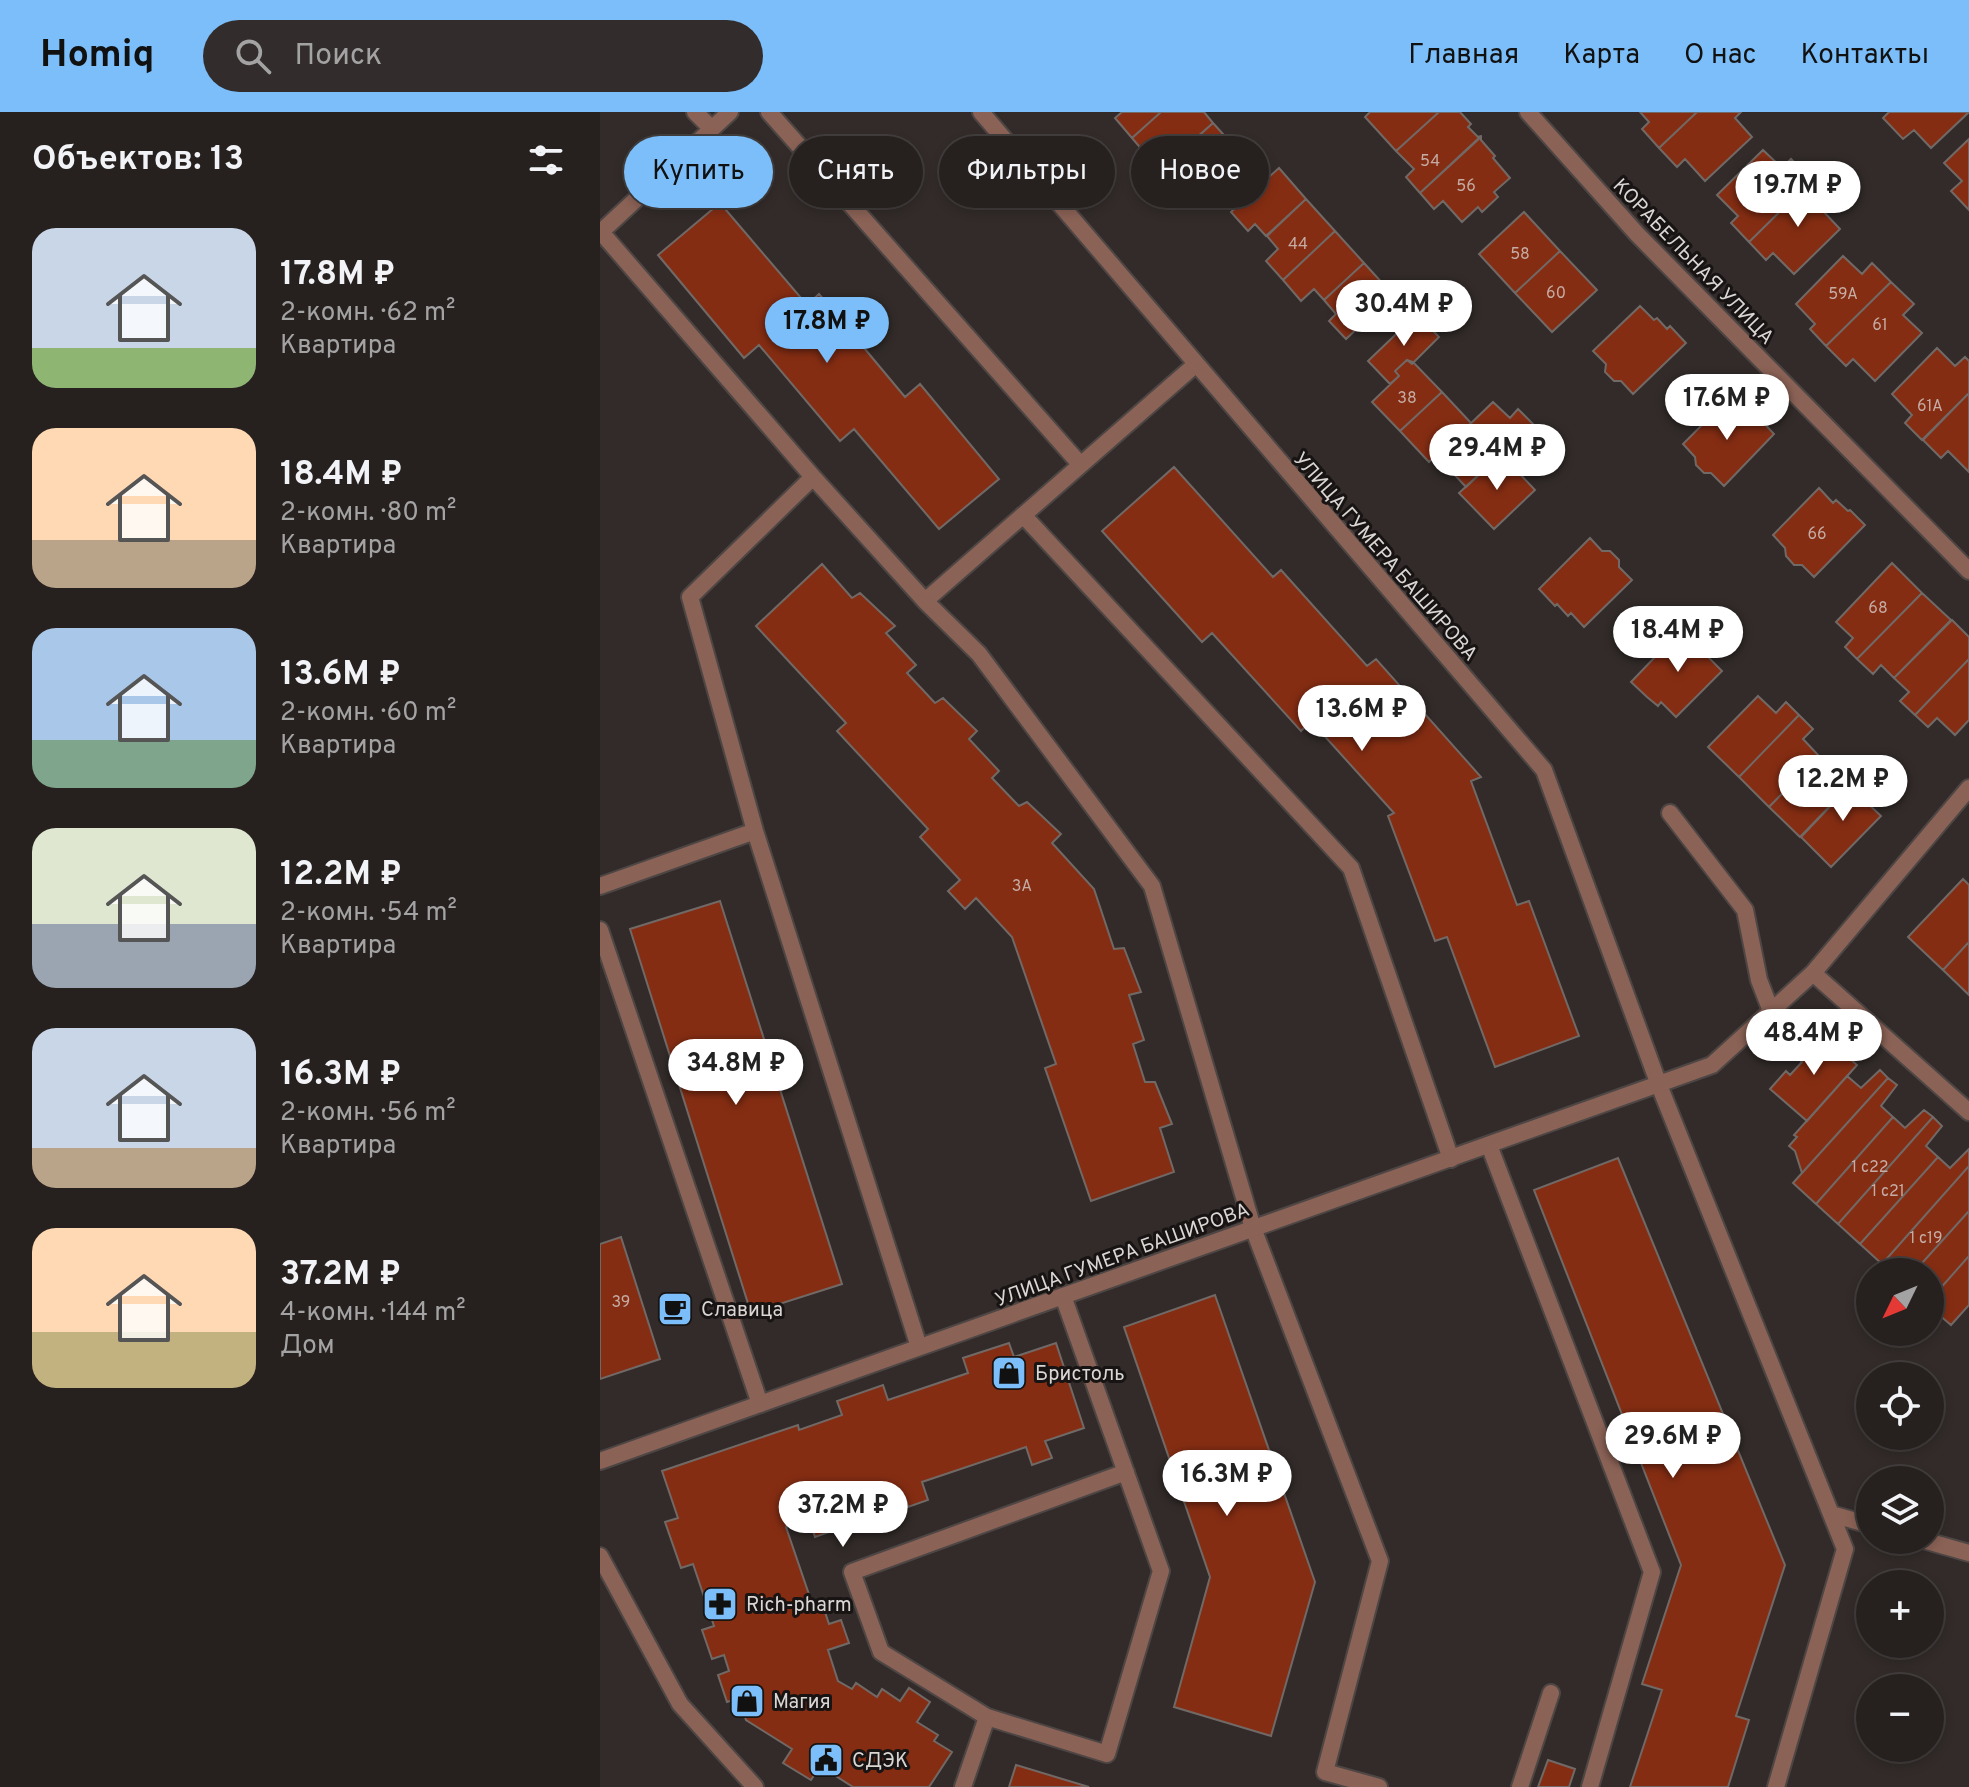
<!DOCTYPE html>
<html lang="ru">
<head>
<meta charset="utf-8">
<style>
	body { margin:0; font-family:Overpass,sans-serif; background:#322d2c; color:#f1f3f6; height:100vh; display:flex; flex-direction:column; font-size:30px; white-space:nowrap }
	* { box-sizing:border-box; margin:0 }
	p { font-size:26px; color:#a4a3a4 }
	.icon { flex:none; width:44px; height:44px; fill:none; stroke:currentColor; stroke-width:2; stroke-linecap:round; stroke-linejoin:round }
	.map { position:relative; flex:1; overflow:hidden }
	.details { display:flex; flex-direction:column; background:#26201f; width:600px }
	.details>* { flex:none }
	.hud { position:absolute; left:24px; top:24px; width:760px; height:72px; display:flex; gap:16px }
	.needle { width:52px; rotate:227deg }
	.fabs { position:absolute; left:1256px; top:1146px; display:grid; gap:16px }
	.fabs a { display:grid; place-items:center; width:88px; height:88px; border-radius:50%; background:#26201f; box-shadow:0 4px 12px #0003,0 0 0 2px #423e3d; font-size:40px }
	.price { position:absolute; translate:-50% -68px; padding:0 18px; border-radius:28px; background:#fff; color:#222; font-size:26px; line-height:52px; filter:drop-shadow(0 2px 4px #0008) }
	.price::after { content:''; position:absolute; left:50%; top:48px; width:24px; height:18px; margin-left:-12px; background:inherit; clip-path:polygon(0 0,100% 0,50% 100%) }
	.price.current { background:#7cbef9; color:#111 }
	ul { padding:0; list-style:none }
	li { display:flex; align-items:center; gap:24px; height:200px; padding:0 32px }
	li span { display:grid; place-items:center; flex:none; width:224px; height:160px; border-radius:24px; color:#555 }
	li>.icon { margin-inline-start:auto }
	span .icon { width:96px; height:96px; fill:#fffc; stroke-width:1 }
	li b { font-size:34px }
	h2 { display:flex; justify-content:space-between; align-items:center; height:96px; padding:0 32px; font-size:34px }
	.pill { padding:0 28px; border-radius:36px; background:#26201f; box-shadow:0 4px 12px #0003,0 0 0 2px #423e3d; font-size:28px; line-height:72px }
	.pill.current { background:#7cbef9; color:#111 }
	header { display:flex; align-items:center; gap:48px; box-sizing:border-box; height:112px; padding:0 40px; background:#7cbef9; color:#111 }
	header strong { font-size:38px }
	nav { display:flex; gap:44px; margin-inline-start:auto; font-size:28px }
	.search { width:560px; height:72px; background:#322d2c; display:flex; align-items:center; gap:20px; box-sizing:border-box; padding:0 28px; border-radius:44px; color:#a4a3a4; font-size:30px }
	main { display:flex; flex:1; min-height:0 }
	.map>svg:first-child { display:block }
</style>
</head>
<body>
<header>
<strong>Homiq</strong>
<div class="search"><svg class="icon" aria-label="search" viewBox="0 0 24 24"><circle cx="10" cy="10" r="6"/><path d="M15 15l6 6"/></svg>Поиск</div>
<nav><a>Главная</a><a>Карта</a><a>О нас</a><a>Контакты</a></nav>
</header>
<main>
<section class="details">
<h2>Объектов: 13<svg class="icon" aria-label="filters" viewBox="0 0 24 24"><path d="M4 7h16M4 17h16"/><circle cx="9" cy="7" r="2"/><circle cx="15" cy="17" r="2"/></svg></h2>
<ul>
<li><span style="background:linear-gradient(#c9d6e8 75%,#8fb573 0)"><svg class="icon" aria-label="home" viewBox="0 0 24 24"><path d="M3 11l9-7 9 7M6 9v11h12V9"/></svg></span><div><b>17.8M ₽</b><p>2-комн. · 62 m²</p><p>Квартира</p></div></li>
<li><span style="background:linear-gradient(#ffd9b3 70%,#b9a48a 0)"><svg class="icon" aria-label="home" viewBox="0 0 24 24"><path d="M3 11l9-7 9 7M6 9v11h12V9"/></svg></span><div><b>18.4M ₽</b><p>2-комн. · 80 m²</p><p>Квартира</p></div></li>
<li><span style="background:linear-gradient(#a9c7e8 70%,#7fa58c 0)"><svg class="icon" aria-label="home" viewBox="0 0 24 24"><path d="M3 11l9-7 9 7M6 9v11h12V9"/></svg></span><div><b>13.6M ₽</b><p>2-комн. · 60 m²</p><p>Квартира</p></div></li>
<li><span style="background:linear-gradient(#dfe7d0 60%,#9aa5b1 0)"><svg class="icon" aria-label="home" viewBox="0 0 24 24"><path d="M3 11l9-7 9 7M6 9v11h12V9"/></svg></span><div><b>12.2M ₽</b><p>2-комн. · 54 m²</p><p>Квартира</p></div></li>
<li><span style="background:linear-gradient(#c9d6e8 75%,#b9a48a 0)"><svg class="icon" aria-label="home" viewBox="0 0 24 24"><path d="M3 11l9-7 9 7M6 9v11h12V9"/></svg></span><div><b>16.3M ₽</b><p>2-комн. · 56 m²</p><p>Квартира</p></div></li>
<li><span style="background:linear-gradient(#ffd9b3 65%,#c2b280 0)"><svg class="icon" aria-label="home" viewBox="0 0 24 24"><path d="M3 11l9-7 9 7M6 9v11h12V9"/></svg></span><div><b>37.2M ₽</b><p>4-комн. · 144 m²</p><p>Дом</p></div></li>
</ul>
</section>
<div class="map">
<svg width="1369" height="1675" viewBox="0 0 1369 1675">
	<rect width="100%" height="100%" fill="#322b29"/>
	<path fill="#852d13" stroke="#716966" stroke-width="2" d="M522,0H561L532,26L515,6Z
		M561,0H604L613,11L572,47L563,36L550,47L532,26Z
		M770,0H839L796,39L765,5Z
		M839,0H860L871,12L868,15L878,25L881,24L820,81L806,65L814,57L796,39Z
		M1040,0H1097L1059,36L1042,17L1049,10Z
		M1097,0H1141L1135,6L1152,25L1105,69L1085,47L1077,55L1059,36Z
		M1289,0H1369L1331,36L1314,18L1303,27L1283,6Z
		M613,11L642,43L624,59L628,64L614,76L610,72L594,87L577,68L585,62L572,48Z
		M881,25V28L895,44L893,46L910,66L894,80L898,85L882,100L878,95L862,110L843,89L834,97L820,81Z
		M1369,27V98L1351,79L1362,69L1344,51Z
		M1163,38L1182,56L1191,47L1212,68L1149,130L1131,111L1138,104L1117,83Z
		M679,56L706,87L666,124L655,112L648,119L631,100L647,85L643,80L657,68L661,72Z
		M1212,68L1232,89L1222,98L1240,117L1194,162L1173,141L1166,148L1149,130Z
		M706,87L735,119L683,168L666,149L678,137L667,124Z
		M120,91L207,193L219,182L305,285L320,272L399,367L339,417L254,317L240,329L159,233L144,246L58,143Z
		M924,100L960,139L915,181L879,142Z
		M735,119L764,151L724,188L714,177L701,189L683,168Z
		M960,139L997,178L952,220L915,181Z
		M1243,144L1262,162L1272,151L1291,170L1226,234L1210,217L1215,212L1196,192Z
		M764,151L794,184L776,200L780,204L766,217L762,212L746,227L729,209L736,202L724,188Z
		M1291,170L1314,192L1303,203L1322,221L1275,269L1253,247L1246,254L1226,234Z
		M1040,194L1054,208L1057,206L1067,217L1070,214L1086,231L1033,282L1021,269H1014L1005,260L1006,252L993,239Z
		M817,202L839,225L812,252L807,248L795,259L799,264L790,272L768,249Z
		M1337,236L1355,254L1365,245L1369,249V281L1322,328L1305,311L1312,303L1292,282Z
		M807,248L813,250L842,280L800,319L772,290L799,264L795,259Z
		M842,280L871,311L829,350L800,319Z
		M1369,281V360L1348,339L1341,346L1323,328Z
		M1129,286L1143,300L1146,298L1156,308L1159,306L1174,322L1124,374L1111,361H1104L1096,353L1095,345L1083,332Z
		M893,290L910,306L918,297L933,312L866,375L837,344Z
		M901,342L935,378L894,417L859,381Z
		M574,355L673,465L681,458L767,554L776,547L881,665L871,669L917,793L929,789L979,924L895,955L847,825L835,829L788,704L794,701L711,609L701,619L612,521L602,530L502,419Z
		M1219,376L1233,391L1236,388L1248,399L1250,398L1265,413L1214,465L1202,453H1194L1186,444L1185,436L1173,423Z
		M990,426L1002,439H1010L1019,448V455L1032,468L984,515L971,501L968,504L957,492L955,494L939,477Z
		M1292,451L1322,481L1257,547L1245,535L1253,526L1236,510Z
		M222,452L252,486L260,481L295,514L286,521L316,553L307,561L335,591L343,586L377,619L369,627L399,659L392,666L419,694L427,690L461,722L452,731L494,777L514,837L524,836L541,880L529,883L544,928L533,932L545,970H555L572,1012L560,1016L574,1060L491,1089L445,956L456,952L412,825L376,786L365,797L348,779L360,768L320,725L328,717L237,619L246,611L156,514Z
		M1322,481L1351,508L1294,566L1281,553L1273,562L1257,547Z
		M1352,508L1369,525V547L1315,603L1300,589L1309,580L1294,566Z
		M1081,518L1093,530H1101L1110,539L1109,546L1122,559L1076,605L1061,590L1058,594L1047,585L1031,570Z
		M1369,547V608L1355,623L1337,606L1328,615L1315,603Z
		M1158,584L1176,601L1186,590L1199,603L1139,665L1108,635Z
		M1199,603L1213,617L1203,627L1219,644L1169,695L1139,665Z
		M1219,644L1237,661L1246,651L1260,663L1200,725L1169,695Z
		M1260,663L1274,677L1264,688L1281,704L1231,755L1201,725Z
		M1363,767L1369,773V830L1343,858L1308,825Z
		M120,789L242,1172L151,1201L30,817Z
		M1369,830V883L1343,858Z
		M1221,921L1257,953L1207,1009L1170,977L1186,959L1190,963L1202,950L1198,946Z
		M1280,958L1288,966L1202,1061L1195,1039L1189,1034L1197,1025L1194,1023L1247,964L1261,976Z
		M1288,966L1297,973L1281,994L1293,1005L1216,1092L1193,1071Z
		M1324,998L1333,1005L1238,1112L1216,1092L1293,1005L1305,1016Z
		M1333,1005L1342,1014L1326,1034L1338,1045L1260,1132L1238,1112Z
		M1369,1037V1054L1282,1152L1260,1132L1338,1045L1350,1056Z
		M1018,1046L1185,1453L1136,1604L1149,1608L1128,1675H1030L1062,1578L1042,1572L1081,1453L934,1078Z
		M1369,1054V1099L1314,1160H1291L1282,1152Z
		M1369,1099V1144L1330,1188V1160H1314Z
		M21,1125L60,1247L0,1267V1132Z
		M1369,1144V1193L1351,1213L1330,1195V1188Z
		M615,1183L715,1470L671,1624L574,1595L610,1465L524,1215Z
		M409,1231L414,1245L456,1231L484,1316L445,1329L452,1346L432,1353L426,1335L322,1370L328,1388L308,1395L306,1388L286,1395L282,1383L229,1402L235,1418L215,1425L209,1407L186,1415L213,1494L222,1491L229,1512L241,1508L249,1531L228,1538L238,1569L252,1577L256,1571L277,1585L282,1577L300,1589L309,1576L330,1590L317,1610L338,1623L334,1629L352,1640L329,1675H253L220,1654L211,1668L183,1651L192,1637L146,1608L139,1586L127,1590L118,1563L129,1559L124,1543L112,1547L102,1518L114,1514L93,1452L81,1456L65,1410L78,1406L62,1359L198,1313L199,1318L242,1303L237,1289L283,1273L288,1288L368,1261L363,1246Z
		M948,1648L975,1657L969,1675H938Z
		M416,1653L489,1675H409Z"/>
	<g fill="none" stroke-linecap="round" stroke-linejoin="round">
		<g stroke="#4d4644" stroke-width="20">
			<path id="service" d="M95,0L112,17
				M130,0L1,120L213,365L325,489L379,542L552,774L653,1116L780,1449L725,1660L779,1675
				M169,0L479,351
				M213,365L90,485L155,719L319,1235
				M423,403L751,756L851,1047
				M325,489L595,253
				M1070,701L1145,798L1159,868L1171,899
				M0,774L155,719
				M0,818L160,1292
				M1059,973L1245,1437L1176,1675
				M889,1033L1052,1460L990,1675
				M1231,1402L1270,1413
				M1323,1428L1369,1441
				M0,1444L80,1592L155,1675
				M387,1605L281,1540L252,1460L526,1360
				M363,1675L387,1605L507,1642L561,1459L463,1184
				M920,1675L951,1581"/>
		</g>
		<g stroke="#4d4644" stroke-width="20">
			<path id="minor" d="M381,0L944,658L1059,973
				M928,0L1037,122L1369,459
				M1213,861L1369,1000
				M0,1349L1112,953L1213,861L1369,676"/>
		</g>
		<use href="#service" stroke="#8b6256" stroke-width="16"/>
		<use href="#minor" stroke="#8b6256" stroke-width="16"/>
	</g>
	<defs>
		<g id="cafe-square" transform="scale(1.8)"><rect x="-9" y="-9" width="18" height="18" rx="4" fill="#7cbef9" stroke="#171413"/><path d="M-5.5-4.5H6V0H3Q3 3.5 0 3.5H-2.5Q-5.5 3.5-5.5 0ZM3-3.2v2h1.7v-2ZM-6 4.5H4V6H-6Z" fill="#111"/></g>
		<g id="shop-square" transform="scale(1.8)"><rect x="-9" y="-9" width="18" height="18" rx="4" fill="#7cbef9" stroke="#171413"/><path d="M-5-2.5h2.3a2.7 3.5 0 0 1 5.4 0H5L5.5 6h-11ZM-1.5-2.5h3a1.5 2.3 0 0 0-3 0Z" fill="#111"/></g>
		<g id="pharmacy-square" transform="scale(1.8)"><rect x="-9" y="-9" width="18" height="18" rx="4" fill="#7cbef9" stroke="#171413"/><path d="M-2-6h4v4h4v4h-4v4h-4v-4h-4v-4h4Z" fill="#111"/></g>
		<g id="civic-square" transform="scale(1.8)"><rect x="-9" y="-9" width="18" height="18" rx="4" fill="#7cbef9" stroke="#171413"/><path d="M-.6-6.5H3V-4.5H.6V-3L4-1V1h2V6H-6V1h2V-1L-.6-3ZM-1.2 2.5V6h2.4V2.5Z" fill="#111"/></g>
	</defs>
	<g fill-rule="evenodd">
		<use href="#cafe-square" x="75" y="1197"/>
		<use href="#shop-square" x="409" y="1261"/>
		<use href="#pharmacy-square" x="120" y="1492"/>
		<use href="#shop-square" x="147" y="1589"/>
		<use href="#civic-square" x="226" y="1648"/>
	</g>
	<g text-anchor="middle" stroke-width="6" stroke-linejoin="round" paint-order="stroke">
		<g font-size="16" fill="#c5aca4">
			<text x="830" y="54">54</text>
			<text x="866" y="79">56</text>
			<text x="698" y="137">44</text>
			<text x="920" y="147">58</text>
			<text x="956" y="186">60</text>
			<text x="1243" y="187">59А</text>
			<text x="1280" y="218">61</text>
			<text x="807" y="291">38</text>
			<text x="1330" y="299">61А</text>
			<text x="1217" y="427">66</text>
			<text x="1278" y="501">68</text>
			<text x="422" y="779">3А</text>
			<text x="1270" y="1060">1 с22</text>
			<text x="1288" y="1084">1 с21</text>
			<text x="1326" y="1131">1 с19</text>
			<text x="21" y="1195">39</text>
		</g>
		<g font-size="20" fill="#dad6d4" stroke="#171413">
			<text transform="translate(1094 149) rotate(46)" y="7">КОРАБЕЛЬНАЯ УЛИЦА</text>
			<text transform="translate(786 444) rotate(49)" y="7">УЛИЦА ГУМЕРА БАШИРОВА</text>
			<text transform="translate(522 1142) rotate(-20)" y="7">УЛИЦА ГУМЕРА БАШИРОВА</text>
		</g>
		<g font-size="20" fill="#dad6d4" stroke="#171413" text-anchor="start">
			<text x="101" y="1204">Славица</text>
			<text x="435" y="1268">Бристоль</text>
			<text x="146" y="1499">Rich-pharm</text>
			<text x="173" y="1596">Магия</text>
			<text x="252" y="1655">СДЭК</text>
		</g>
	</g>
</svg>
<div class="fabs">
<a><svg class="needle" viewBox="-14 -14 28 28"><path d="M0-13l5 13h-10z" fill="#e53935"/><path d="M0 13l5-13h-10z" fill="#a4a3a4"/></svg></a>
<a><svg class="icon" aria-label="locate" viewBox="0 0 24 24"><circle cx="12" cy="12" r="6"/><path d="M12 2v4M12 18v4M2 12h4M18 12h4"/></svg></a>
<a><svg class="icon" aria-label="layers" viewBox="0 0 24 24"><path d="M12 4l9 5-9 5-9-5zM3 14l9 5 9-5"/></svg></a>
<a>+</a>
<a>−</a>
</div>
<b class="price" style="left:1198px;top:117px">19.7M ₽</b>
<b class="price" style="left:804px;top:236px">30.4M ₽</b>
<b class="price current" style="left:227px;top:253px">17.8M ₽</b>
<b class="price" style="left:1127px;top:330px">17.6M ₽</b>
<b class="price" style="left:897px;top:380px">29.4M ₽</b>
<b class="price" style="left:1078px;top:562px">18.4M ₽</b>
<b class="price" style="left:762px;top:641px">13.6M ₽</b>
<b class="price" style="left:1243px;top:711px">12.2M ₽</b>
<b class="price" style="left:1214px;top:965px">48.4M ₽</b>
<b class="price" style="left:136px;top:995px">34.8M ₽</b>
<b class="price" style="left:1073px;top:1368px">29.6M ₽</b>
<b class="price" style="left:627px;top:1406px">16.3M ₽</b>
<b class="price" style="left:243px;top:1437px">37.2M ₽</b>
<div class="hud">
<a class="pill current">Купить</a>
<a class="pill">Снять</a>
<a class="pill">Фильтры</a>
<a class="pill">Новое</a>
</div>
</div>
</main>
</body>
</html>
